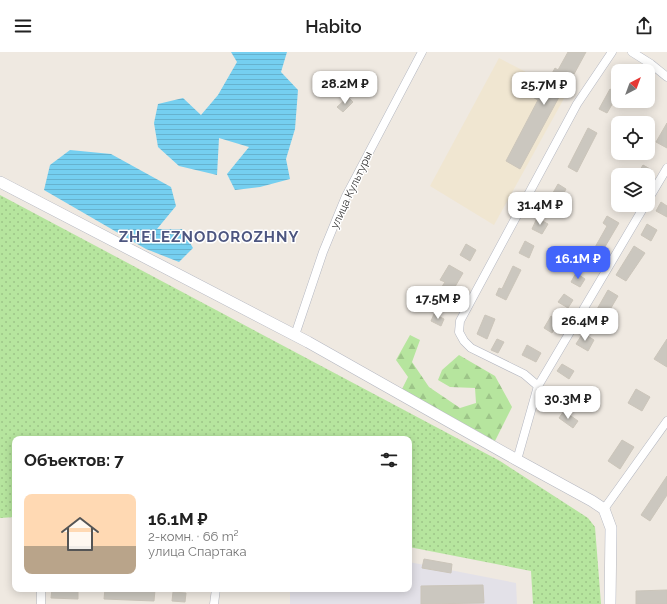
<!DOCTYPE html>
<html lang="ru">
<head>
<meta charset="utf-8">
<style>
	body { margin:0; font-family:Raleway,sans-serif; background:#f6f6f6; color:#222; height:100vh; display:flex; flex-direction:column; font-size:15px; white-space:nowrap }
	* { box-sizing:border-box; margin:0 }
	p { font-size:13px; color:#767676 }
	.icon { flex:none; width:22px; height:22px; fill:none; stroke:currentColor; stroke-width:2; stroke-linecap:round; stroke-linejoin:round }
	.map { position:relative; flex:1; overflow:hidden }
	.details { position:absolute; left:12px; top:384px; width:400px; height:156px; display:flex; flex-direction:column; background:#fff; border-radius:8px; box-shadow:0 2px 10px #0003 }
	.details>* { flex:none }
	.needle { width:26px; rotate:41deg }
	.buttons { position:absolute; left:611px; top:12px; display:grid; gap:8px }
	.buttons a { display:grid; place-items:center; width:44px; height:44px; border-radius:8px; background:#fff; box-shadow:0 2px 10px #0003; font-size:20px }
	.price { position:absolute; translate:-50% -34px; padding:0 9px; border-radius:8px; background:#fff; color:#222; font-size:13px; line-height:26px; filter:drop-shadow(0 1px 2px #0008) }
	.price::after { content:''; position:absolute; left:50%; top:24px; width:12px; height:9px; margin-left:-6px; background:inherit; clip-path:polygon(0 0,100% 0,50% 100%) }
	.price.active { background:#4264fb; color:#fff }
	ul { padding:0; list-style:none }
	li { display:flex; align-items:center; gap:12px; height:100px; padding:0 12px }
	li+li { border-top:1px solid #e0e0e0 }
	li span { display:grid; place-items:center; flex:none; width:112px; height:80px; border-radius:8px; color:#555 }
	li>.icon { margin-inline-start:auto }
	span .icon { width:48px; height:48px; fill:#fffc; stroke-width:1 }
	li b { font-size:17px }
	h2 { display:flex; justify-content:space-between; align-items:center; height:48px; padding:0 12px; font-size:17px }
	header { display:flex; justify-content:space-between; align-items:center; height:52px; padding:0 12px; background:#fff; font-size:18px; font-weight:600 }
	.map>svg:first-child { display:block }
</style>
</head>
<body>
<header><svg class="icon" aria-label="menu" viewBox="0 0 24 24"><path d="M4 6h16M4 12h16M4 18h16"/></svg>Habito<svg class="icon" aria-label="share" viewBox="0 0 24 24"><path d="M12 15V3M7 8l5-5 5 5M5 13v7h14v-7"/></svg></header>
<div class="map">
<svg width="667" height="552" viewBox="0 0 667 552">
	<defs>
		<pattern id="grass-dots" width="8" height="8" patternUnits="userSpaceOnUse"><rect width="8" height="8" fill="#b6e59e"/><path d="M2 2h.1M6 6h.1" fill="none" stroke="#9dc588" stroke-width="1.8" stroke-linecap="round"/></pattern>
		<pattern id="forest-firs" width="22" height="20" patternUnits="userSpaceOnUse"><rect width="22" height="20" fill="#b6e59e"/><path d="M5 1l3.5 6h-7zM16 11l3.5 6h-7z" fill="#9dc588"/></pattern>
		<pattern id="water-rules" width="6" height="5" patternUnits="userSpaceOnUse"><rect width="6" height="5" fill="#75cff0"/><path d="M0 2.5h6" fill="none" stroke="#66b2ce"/></pattern>
	</defs>
	<rect width="100%" height="100%" fill="#efe9e1"/>
	<path fill="#e3e1e8" d="M409,510L516,531L517,552H290V537H409Z"/>
	<path fill="#f0e6d1" d="M499,6L567,41L494,173L430,134Z"/>
	<path fill="url(#grass-dots)" d="M0,143L500,409L588,466L595,475L601,552H533L531,519L409,495V387H15V465L0,466Z"/>
	<path fill="url(#forest-firs)" d="M410,283L420,288L412,310L429,335L460,356L476,351L475,336L450,335L438,328L442,318L459,303L495,324L512,355L495,389L402,337L408,325L396,308Z"/>
	<path fill="url(#water-rules)" d="M231,0H287L281,20L298,38L295,77L286,107L290,127L260,135L235,138L227,122L249,95L219,86L217,123L179,114L158,95L154,71L158,52L183,46L201,63L218,43L237,10Z
		M70,98L111,102L171,135L176,154L157,177H182L193,196L179,210L146,197L44,138L50,113Z"/>
	<path fill="#cbc7bf" stroke="#cbc5ba" d="M568,0H586L567,35L565,34L520,117L506,109L538,48L525,41L531,29L544,36L555,16L558,18Z
		M610,37L618,42L607,61L599,57Z
		M348,45L353,50L343,60L337,55Z
		M667,71V96L656,90Z
		M588,76L597,81L577,120L568,115Z
		M643,113L652,118L649,123H637Z
		M558,132L566,137L555,158L546,153Z
		M661,150L667,154V165L656,159Z
		M607,164L619,171L596,210L589,206L607,174L603,171Z
		M537,166L548,172L542,182L532,177Z
		M647,172L657,178L651,189L641,183Z
		M525,189L534,194L529,206L519,201Z
		M466,192L476,198L470,209L460,203Z
		M634,194L645,201L626,229L616,223Z
		M449,213L463,221L442,257L432,250L445,230L440,228Z
		M513,214L521,218L506,248L496,243L499,236L502,237Z
		M576,221L585,227L580,235L571,230Z
		M608,238L618,244L601,273L590,267L595,258L596,259Z
		M564,242L573,248L568,256L558,250Z
		M434,262L444,267L441,274L431,269Z
		M485,263L495,267L487,287L477,282Z
		M551,264L559,269L552,281L544,276Z
		M583,281L594,288L588,299L576,292Z
		M497,287L504,290L498,301L491,298Z
		M667,287V315L654,307Z
		M527,293L541,301L536,310L522,303Z
		M562,312L574,319L569,327L557,319Z
		M636,337L650,345L642,359L628,351Z
		M564,359L578,369L573,376L559,366Z
		M622,388L634,395L620,417L608,409Z
		M667,424V443L650,469L641,463Z
		M424,507L452,512L451,521L422,516Z
		M483,533L484,551L421,552V534Z
		M52,537L78,539V547L51,546Z
		M105,537L155,538L154,549L104,547Z
		M667,538V552H636V539Z
		M173,540L186,541L185,550L172,549Z"/>
	<g fill="none" stroke-linecap="round" stroke-linejoin="round">
		<g stroke="#b4b7c1" stroke-width="9">
			<path id="minor" d="M632,0L651,12L667,25
				M648,148L667,116
				M295,283L323,200L346,144L422,0
				M538,334L645,153
				M517,408L538,334L524,322L471,296L464,289L459,280L460,269L577,52L612,0
				M604,457L667,369
				M41,552V537
				M214,552L216,537"/>
		</g>
		<g stroke="#b4b7c1" stroke-width="12">
			<path id="tertiary" d="M0,130L308,290L517,408L592,449L604,457L611,476L610,552"/>
		</g>
		<use href="#minor" stroke="#fff" stroke-width="8"/>
		<use href="#tertiary" stroke="#fff" stroke-width="11"/>
	</g>
	<g text-anchor="middle" stroke-width="3" stroke-linejoin="round" paint-order="stroke">
		<g font-size="11" fill="#2e2e2e" stroke="#fff">
			<text transform="translate(351 138) rotate(-65)" y="4">улица Культуры</text>
		</g>
		<g font-size="15" font-weight="bold" letter-spacing="1" fill="#4d5680" stroke="#fff">
			<text x="209" y="190">ZHELEZNODOROZHNY</text>
		</g>
	</g>
</svg>
<div class="buttons">
<a><svg class="needle" viewBox="-14 -14 28 28"><path d="M0-13l5 13h-10z" fill="#e53935"/><path d="M0 13l5-13h-10z" fill="#767676"/></svg></a>
<a><svg class="icon" aria-label="locate" viewBox="0 0 24 24"><circle cx="12" cy="12" r="6"/><path d="M12 2v4M12 18v4M2 12h4M18 12h4"/></svg></a>
<a><svg class="icon" aria-label="layers" viewBox="0 0 24 24"><path d="M12 4l9 5-9 5-9-5zM3 14l9 5 9-5"/></svg></a>
</div>
<b class="price" style="left:345px;top:53px">28.2M ₽</b>
<b class="price" style="left:544px;top:54px">25.7M ₽</b>
<b class="price" style="left:540px;top:174px">31.4M ₽</b>
<b class="price active" style="left:578px;top:228px">16.1M ₽</b>
<b class="price" style="left:438px;top:268px">17.5M ₽</b>
<b class="price" style="left:585px;top:290px">26.4M ₽</b>
<b class="price" style="left:568px;top:368px">30.3M ₽</b>
<section class="details">
<h2>Объектов: 7<svg class="icon" aria-label="filters" viewBox="0 0 24 24"><path d="M4 7h16M4 17h16"/><circle cx="9" cy="7" r="2"/><circle cx="15" cy="17" r="2"/></svg></h2>
<ul>
<li><span style="background:linear-gradient(#ffd9b3 65%,#b9a48a 0)"><svg class="icon" aria-label="home" viewBox="0 0 24 24"><path d="M3 11l9-7 9 7M6 9v11h12V9"/></svg></span><div><b>16.1M ₽</b><p>2-комн. · 66 m²</p><p>улица Спартака</p></div></li>
</ul>
</section>
</div>
</body>
</html>
